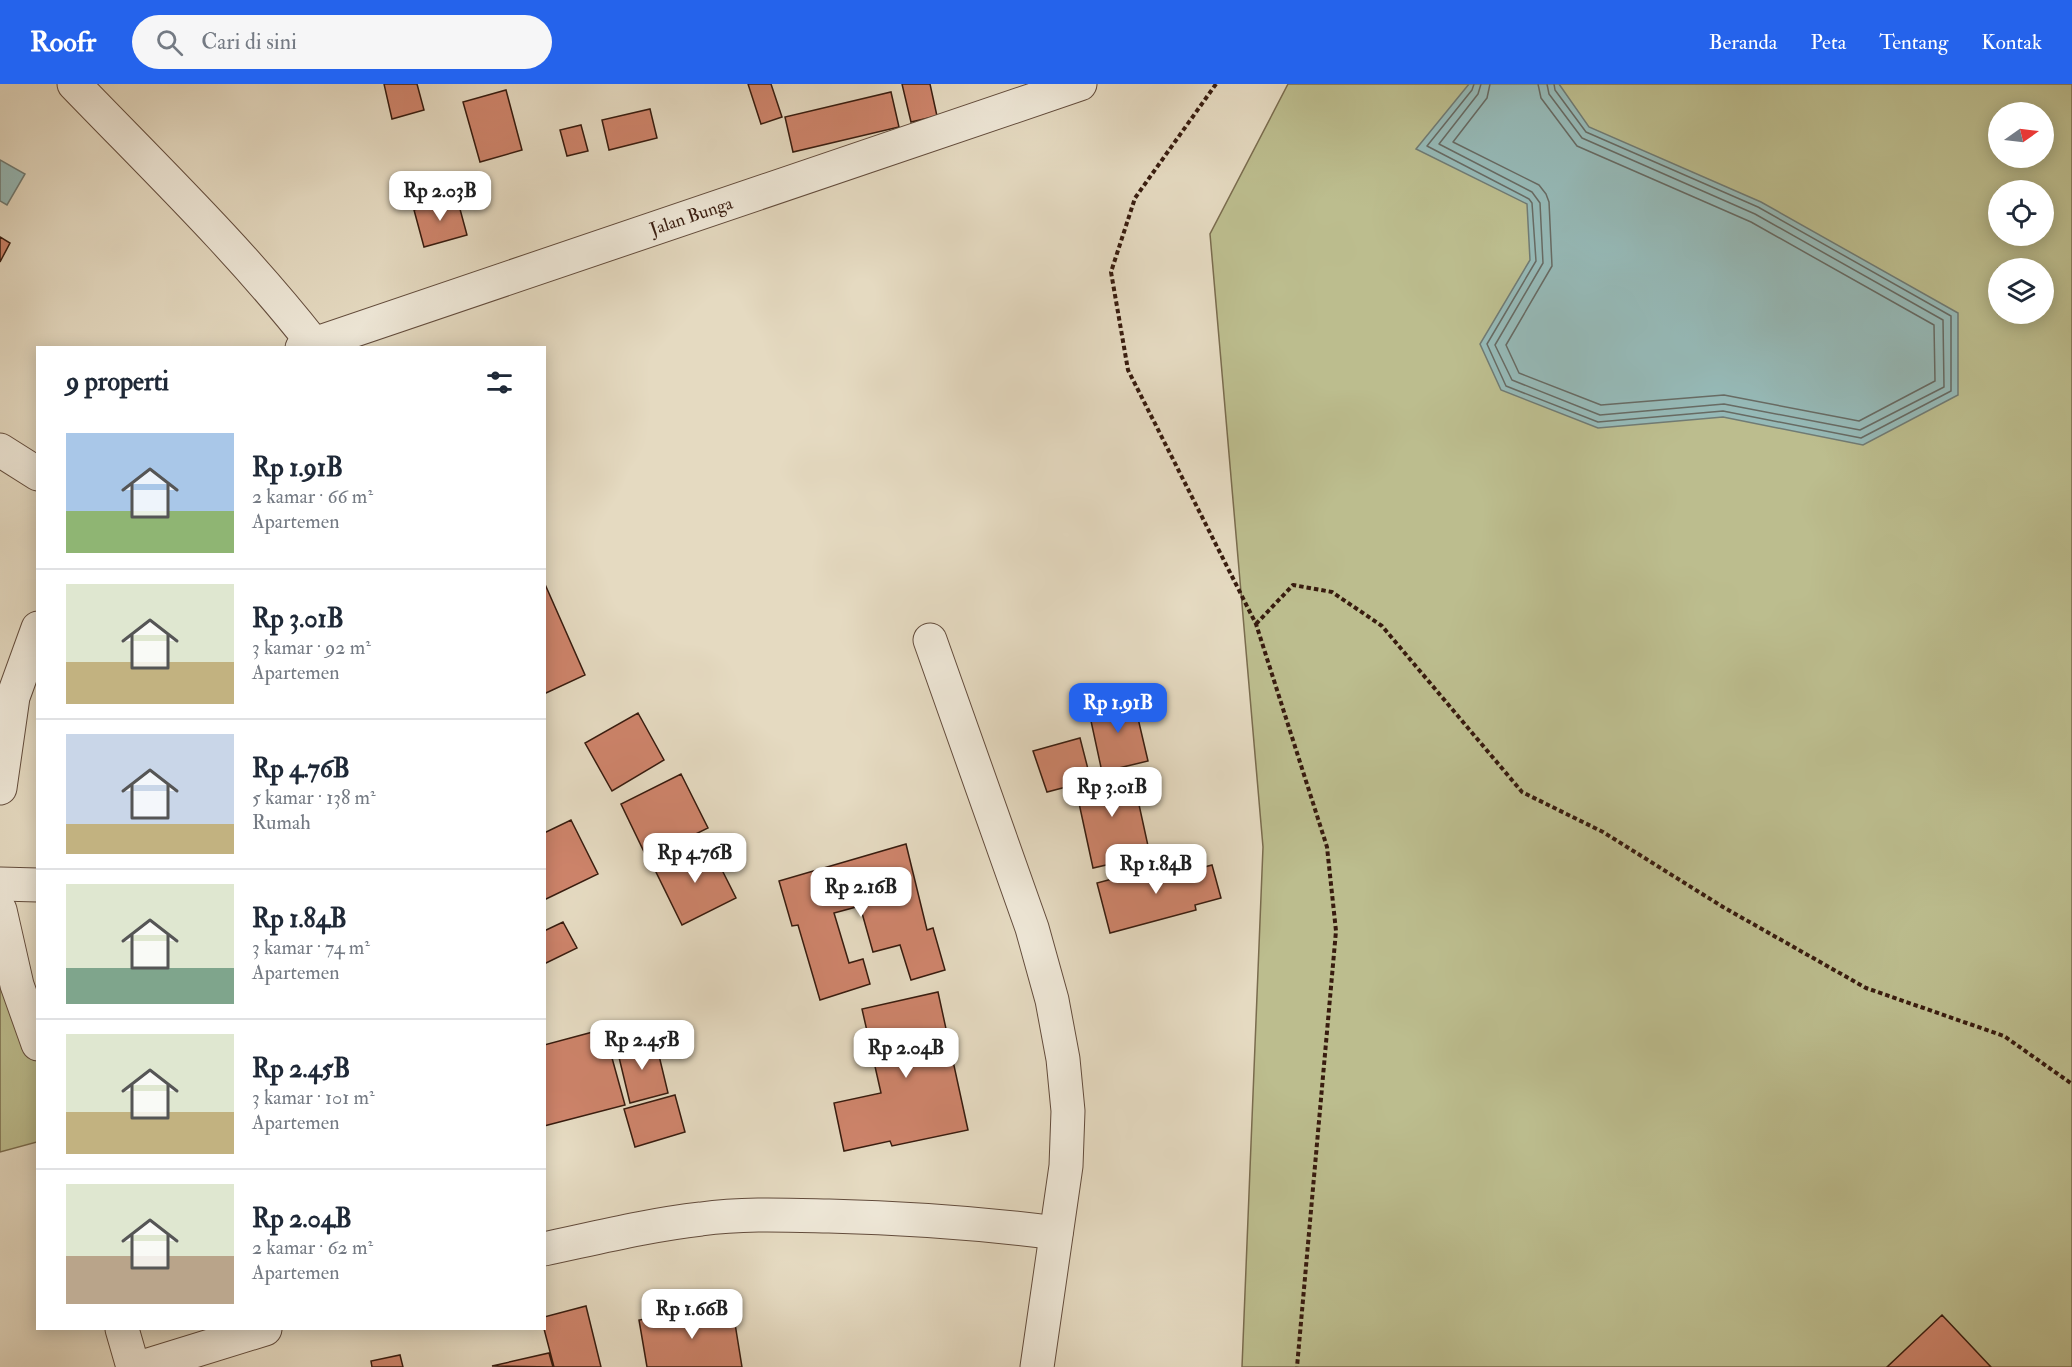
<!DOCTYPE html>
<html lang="id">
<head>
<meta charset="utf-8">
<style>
	body { margin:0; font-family:"IM FELL Double Pica",serif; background:#f6f6f7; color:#1f2937; height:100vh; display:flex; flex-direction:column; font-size:22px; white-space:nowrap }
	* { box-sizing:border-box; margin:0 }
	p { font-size:20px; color:#747a83 }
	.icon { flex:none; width:33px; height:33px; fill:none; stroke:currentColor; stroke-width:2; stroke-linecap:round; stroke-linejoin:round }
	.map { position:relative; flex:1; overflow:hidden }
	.drawer { position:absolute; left:36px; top:262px; width:510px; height:984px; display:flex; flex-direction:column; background:#fff; border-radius:0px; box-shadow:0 3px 15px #0003 }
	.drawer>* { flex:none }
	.needle { width:39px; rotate:76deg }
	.controls { position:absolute; left:1988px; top:18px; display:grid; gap:12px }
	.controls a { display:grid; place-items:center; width:66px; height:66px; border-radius:50%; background:#fff; box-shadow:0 3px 15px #0003; font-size:30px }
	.price { position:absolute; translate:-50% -51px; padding:0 14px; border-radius:12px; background:#fff; color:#222; font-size:20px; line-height:39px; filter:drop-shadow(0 2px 3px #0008) }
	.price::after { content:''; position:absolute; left:50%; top:36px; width:18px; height:14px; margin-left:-9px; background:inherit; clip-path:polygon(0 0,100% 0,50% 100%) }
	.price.current { background:#2563eb; color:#fff }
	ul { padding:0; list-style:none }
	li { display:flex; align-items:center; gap:18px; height:150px; padding:0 30px }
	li+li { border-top:2px solid #e0e1e3 }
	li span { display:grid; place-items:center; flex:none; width:168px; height:120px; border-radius:0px; color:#555 }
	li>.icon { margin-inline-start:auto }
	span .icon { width:72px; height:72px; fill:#fffc; stroke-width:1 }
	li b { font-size:26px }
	h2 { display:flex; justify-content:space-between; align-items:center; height:72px; padding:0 30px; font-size:26px }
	header { display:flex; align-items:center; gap:36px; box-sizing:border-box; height:84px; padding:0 30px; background:#2563eb; color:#fff }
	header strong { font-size:28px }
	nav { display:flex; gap:33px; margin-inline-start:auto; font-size:21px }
	.search { width:420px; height:54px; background:#f6f6f7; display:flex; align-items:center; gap:15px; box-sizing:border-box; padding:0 21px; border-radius:33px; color:#747a83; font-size:22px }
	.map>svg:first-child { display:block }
</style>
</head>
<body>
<header>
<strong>Roofr</strong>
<div class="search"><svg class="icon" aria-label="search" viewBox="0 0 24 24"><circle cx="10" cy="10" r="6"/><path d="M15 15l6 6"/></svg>Cari di sini</div>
<nav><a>Beranda</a><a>Peta</a><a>Tentang</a><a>Kontak</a></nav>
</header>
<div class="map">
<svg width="2072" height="1283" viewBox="0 0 2072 1283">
	<rect width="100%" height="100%" fill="#e5dac1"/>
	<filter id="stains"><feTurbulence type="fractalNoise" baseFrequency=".00333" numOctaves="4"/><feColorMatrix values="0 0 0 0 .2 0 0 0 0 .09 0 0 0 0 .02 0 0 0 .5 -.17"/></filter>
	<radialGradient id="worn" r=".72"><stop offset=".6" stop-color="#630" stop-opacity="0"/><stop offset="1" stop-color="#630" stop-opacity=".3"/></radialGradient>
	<path fill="#bcbd8e" stroke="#7a6c4e" stroke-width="1.5" fill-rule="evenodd" d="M1288,0H2072V1283H1242L1263,763L1210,150ZM1998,28H2043V74H1998ZM1998,106H2043V152H1998ZM1998,184H2043V230H1998Z
		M0,820L38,946L37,1058L0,1068Z"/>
	<path fill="#96bab8" stroke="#707b74" stroke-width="1.5" d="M1469,0H1559L1589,43L1761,118L1958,229V311L1863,361L1723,333L1598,344L1501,306L1480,260L1530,176L1527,120L1416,65Z
		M0,76L25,90L7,121L0,117Z"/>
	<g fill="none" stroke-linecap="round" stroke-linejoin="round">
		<path stroke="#676b64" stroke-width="1.5" d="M1474,0L1472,6L1427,62L1529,115L1532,119L1536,177L1487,260L1506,302L1598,338L1723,327L1861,354L1951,307V232L1758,123L1586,48L1555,6L1554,0
			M1481,0L1478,10L1439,60L1532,108L1540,119L1543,179L1495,261L1512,296L1600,331L1724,320L1860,346L1944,303L1943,236L1755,130L1582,54L1549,10L1547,0
			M1490,0L1487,14L1453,58L1539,101L1546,110L1549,118L1552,182L1506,261L1519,289L1601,321L1724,311L1859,337L1935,297L1934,241L1751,138L1577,62L1541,14L1538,0"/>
	</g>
	<path fill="#ce846b" stroke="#381c0f" stroke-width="1.5" d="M384,0H417L424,26L392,35Z
		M748,0H771L782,33L761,40Z
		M902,0H930L937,32L911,38Z
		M506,6L522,66L480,78L463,18Z
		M891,8L899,43L793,68L785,33Z
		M650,25L657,54L609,66L602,36Z
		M581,41L588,67L567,72L560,46Z
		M457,114L467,151L424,163L414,126Z
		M0,153L10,159L0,178Z
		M544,498L585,591L546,609L544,606Z
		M1133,613L1148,677L1102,688L1088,623Z
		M638,629L664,676L612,707L585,659Z
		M1080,654L1089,689L1068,695L1070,702L1047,708L1033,667Z
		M1131,684L1150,771L1093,784L1074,696Z
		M681,690L708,744L647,774L621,720Z
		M571,736L598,790L544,816V749Z
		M709,760L736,814L682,841L655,786Z
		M906,760L927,846L933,844L945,886L911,896L900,861L873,868L860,822L834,829L849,879L863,875L870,900L820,916L798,841L792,842L779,797Z
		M1183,776L1186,788L1212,781L1221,814L1195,821L1196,826L1110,849L1097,799Z
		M563,838L577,864L544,880V847Z
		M938,908L968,1046L892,1062L890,1057L844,1067L834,1019L881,1009L862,925Z
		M604,945L625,1021L544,1042V961Z
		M655,955L668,1009L630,1019L617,965Z
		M675,1011L685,1048L635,1063L624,1025Z
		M732,1221L742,1283H647L639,1236Z
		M586,1222L601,1283H554L544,1245V1233Z
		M1942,1231L1991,1283H1887Z
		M549,1269L553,1283L492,1282Z
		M400,1271L403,1283H372L371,1277Z"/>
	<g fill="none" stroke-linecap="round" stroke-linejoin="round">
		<g stroke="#634c3c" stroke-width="35">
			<g id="minor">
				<path d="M74,0C156,85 240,166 313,259"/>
				<path id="s1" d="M302,264L1080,0"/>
				<path d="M0,366L38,390"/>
				<path d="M930,556L1032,844L1052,916L1063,975L1068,1027L1066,1082L1037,1283"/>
				<path d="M0,704L13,613L38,544"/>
				<path d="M0,800L38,801"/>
				<path d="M0,826L17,901L38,960"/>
				<path d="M544,1165C596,1154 648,1141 701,1135C743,1129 787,1131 829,1132C905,1134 980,1139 1056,1149"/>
				<path d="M122,1245L133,1283"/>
				<path d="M142,1283L265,1245"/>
			</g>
		</g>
		<path stroke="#381c0f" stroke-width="4" stroke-dasharray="4.5 3" stroke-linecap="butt" d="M1216,0L1135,114L1111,188L1128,286L1256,540L1327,763L1336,847L1297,1283
			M1256,540L1293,501L1332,508L1382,542L1522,708L1603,748L1723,823L1866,904L2004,952L2072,1000"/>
		<use href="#minor" stroke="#eee7d7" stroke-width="33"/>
	</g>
	<g text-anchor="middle" stroke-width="4.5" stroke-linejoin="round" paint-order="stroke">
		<g font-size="18" fill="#381c0f" stroke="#eee7d7">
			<text dy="6" stroke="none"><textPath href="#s1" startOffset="411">Jalan Bunga</textPath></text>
		</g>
	</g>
	<rect width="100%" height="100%" filter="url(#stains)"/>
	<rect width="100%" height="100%" fill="url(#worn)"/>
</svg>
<div class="controls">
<a><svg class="needle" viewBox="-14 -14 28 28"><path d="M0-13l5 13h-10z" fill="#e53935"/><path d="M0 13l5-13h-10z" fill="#747a83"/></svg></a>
<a><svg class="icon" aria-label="locate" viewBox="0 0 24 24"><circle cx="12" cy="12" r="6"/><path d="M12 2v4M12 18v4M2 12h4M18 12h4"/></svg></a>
<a><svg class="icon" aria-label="layers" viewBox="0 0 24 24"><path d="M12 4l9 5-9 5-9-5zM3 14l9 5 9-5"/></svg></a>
</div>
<b class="price" style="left:440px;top:138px">Rp 2.03B</b>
<b class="price current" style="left:1118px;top:650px">Rp 1.91B</b>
<b class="price" style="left:1112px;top:734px">Rp 3.01B</b>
<b class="price" style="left:695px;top:800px">Rp 4.76B</b>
<b class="price" style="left:1156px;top:811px">Rp 1.84B</b>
<b class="price" style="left:861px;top:834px">Rp 2.16B</b>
<b class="price" style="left:642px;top:987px">Rp 2.45B</b>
<b class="price" style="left:906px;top:995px">Rp 2.04B</b>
<b class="price" style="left:692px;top:1256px">Rp 1.66B</b>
<section class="drawer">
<h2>9 properti<svg class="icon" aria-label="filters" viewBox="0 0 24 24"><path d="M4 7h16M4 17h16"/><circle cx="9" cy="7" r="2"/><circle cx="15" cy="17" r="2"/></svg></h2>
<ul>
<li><span style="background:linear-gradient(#a9c7e8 65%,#8fb573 0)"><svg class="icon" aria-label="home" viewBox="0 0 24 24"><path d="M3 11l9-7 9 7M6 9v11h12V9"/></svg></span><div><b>Rp 1.91B</b><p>2 kamar · 66 m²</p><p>Apartemen</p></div></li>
<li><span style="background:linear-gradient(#dfe7d0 65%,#c2b280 0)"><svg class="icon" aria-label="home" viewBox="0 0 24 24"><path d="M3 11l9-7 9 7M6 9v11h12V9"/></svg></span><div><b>Rp 3.01B</b><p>3 kamar · 92 m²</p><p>Apartemen</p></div></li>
<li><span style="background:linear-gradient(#c9d6e8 75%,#c2b280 0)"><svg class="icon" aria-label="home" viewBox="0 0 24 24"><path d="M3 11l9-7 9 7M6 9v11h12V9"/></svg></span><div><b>Rp 4.76B</b><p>5 kamar · 138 m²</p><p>Rumah</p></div></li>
<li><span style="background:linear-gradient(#dfe7d0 70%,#7fa58c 0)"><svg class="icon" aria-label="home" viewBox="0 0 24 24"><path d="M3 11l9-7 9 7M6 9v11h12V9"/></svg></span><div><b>Rp 1.84B</b><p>3 kamar · 74 m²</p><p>Apartemen</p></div></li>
<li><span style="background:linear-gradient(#dfe7d0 65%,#c2b280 0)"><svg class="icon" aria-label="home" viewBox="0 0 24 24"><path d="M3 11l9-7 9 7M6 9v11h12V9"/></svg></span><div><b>Rp 2.45B</b><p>3 kamar · 101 m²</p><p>Apartemen</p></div></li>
<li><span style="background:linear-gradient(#dfe7d0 60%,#b9a48a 0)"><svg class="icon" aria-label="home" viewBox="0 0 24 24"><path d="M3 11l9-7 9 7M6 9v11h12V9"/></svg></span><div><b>Rp 2.04B</b><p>2 kamar · 62 m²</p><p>Apartemen</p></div></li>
</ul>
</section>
</div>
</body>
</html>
